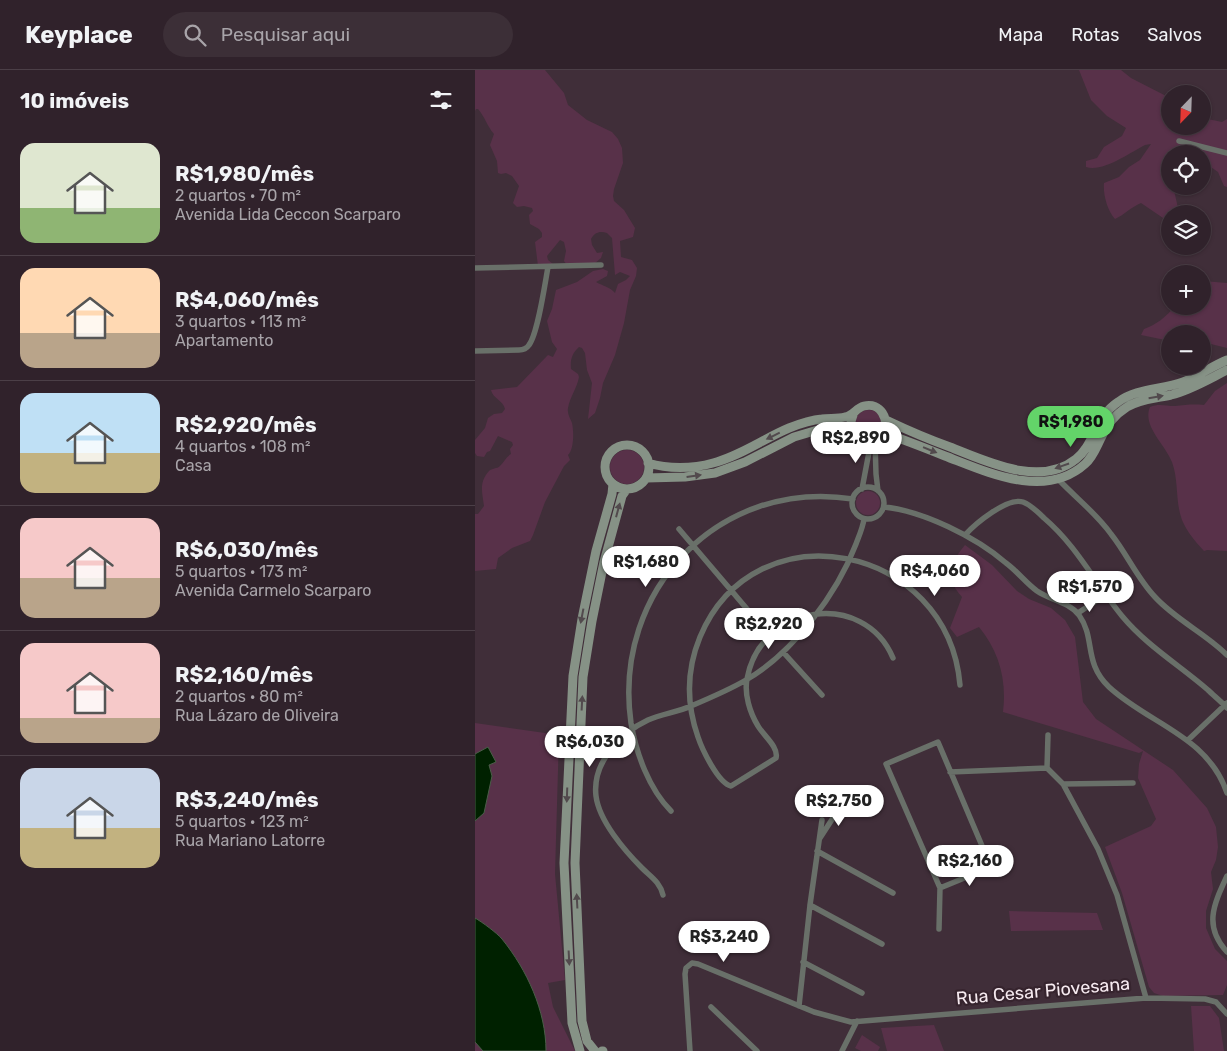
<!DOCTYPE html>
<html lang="pt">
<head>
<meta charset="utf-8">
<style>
	body { margin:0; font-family:Rubik,sans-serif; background:#3c2f37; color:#f1f3f6; height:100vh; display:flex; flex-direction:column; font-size:19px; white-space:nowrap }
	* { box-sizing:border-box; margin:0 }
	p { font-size:16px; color:#a8a4a9 }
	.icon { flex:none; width:28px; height:28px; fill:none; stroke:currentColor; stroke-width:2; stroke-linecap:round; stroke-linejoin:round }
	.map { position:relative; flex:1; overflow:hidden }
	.details { display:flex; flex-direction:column; background:#30222b; width:475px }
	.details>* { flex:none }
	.needle { width:32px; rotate:203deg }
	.buttons { position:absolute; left:686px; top:15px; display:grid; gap:10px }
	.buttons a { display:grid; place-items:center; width:50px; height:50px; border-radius:50%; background:#30222b; box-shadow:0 1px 4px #0004,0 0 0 1px #4b3f47; font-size:25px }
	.price { position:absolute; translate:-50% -42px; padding:0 11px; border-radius:18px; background:#fff; color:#222; font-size:16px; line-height:32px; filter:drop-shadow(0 1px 2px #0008) }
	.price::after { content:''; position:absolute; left:50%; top:30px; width:15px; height:11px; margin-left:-8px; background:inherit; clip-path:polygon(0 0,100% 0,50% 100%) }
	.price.selected { background:#63d469; color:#111 }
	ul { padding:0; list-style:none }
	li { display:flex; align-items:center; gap:15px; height:125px; padding:0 20px }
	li+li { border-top:1px solid #4b3f47 }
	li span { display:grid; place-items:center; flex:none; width:140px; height:100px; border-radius:15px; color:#555 }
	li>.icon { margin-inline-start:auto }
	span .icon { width:60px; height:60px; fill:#fffc; stroke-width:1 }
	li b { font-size:21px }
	h2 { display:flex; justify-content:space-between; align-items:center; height:60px; padding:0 20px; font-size:21px }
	header { display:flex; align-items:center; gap:30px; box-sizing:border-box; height:70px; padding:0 25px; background:#30222b; border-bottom:1px solid #4b3f47 }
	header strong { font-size:24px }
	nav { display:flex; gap:28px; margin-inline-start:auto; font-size:18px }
	.search { width:350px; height:45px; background:#3c2f37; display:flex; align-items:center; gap:12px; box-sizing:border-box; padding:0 18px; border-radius:28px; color:#a8a4a9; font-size:19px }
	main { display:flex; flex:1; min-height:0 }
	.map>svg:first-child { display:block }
</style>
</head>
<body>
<header>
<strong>Keyplace</strong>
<div class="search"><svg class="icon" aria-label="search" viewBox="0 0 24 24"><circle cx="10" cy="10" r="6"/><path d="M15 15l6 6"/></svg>Pesquisar aqui</div>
<nav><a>Mapa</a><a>Rotas</a><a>Salvos</a></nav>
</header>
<main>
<section class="details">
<h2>10 imóveis<svg class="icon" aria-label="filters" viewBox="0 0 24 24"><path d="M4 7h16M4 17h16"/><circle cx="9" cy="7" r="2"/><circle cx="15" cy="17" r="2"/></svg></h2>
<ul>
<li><span style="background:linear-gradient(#dfe7d0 65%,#8fb573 0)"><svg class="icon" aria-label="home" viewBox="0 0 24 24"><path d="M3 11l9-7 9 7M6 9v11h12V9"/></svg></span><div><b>R$1,980/mês</b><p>2 quartos · 70 m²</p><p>Avenida Lida Ceccon Scarparo</p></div></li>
<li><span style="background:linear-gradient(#ffd9b3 65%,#b9a48a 0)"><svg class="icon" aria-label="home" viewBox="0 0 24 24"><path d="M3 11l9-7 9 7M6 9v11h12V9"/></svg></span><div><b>R$4,060/mês</b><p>3 quartos · 113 m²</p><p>Apartamento</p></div></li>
<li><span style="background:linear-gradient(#bfe0f5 60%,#c2b280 0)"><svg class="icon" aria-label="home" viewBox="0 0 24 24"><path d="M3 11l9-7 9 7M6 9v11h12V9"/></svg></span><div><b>R$2,920/mês</b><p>4 quartos · 108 m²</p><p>Casa</p></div></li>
<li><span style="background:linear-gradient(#f6c9c9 60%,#b9a48a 0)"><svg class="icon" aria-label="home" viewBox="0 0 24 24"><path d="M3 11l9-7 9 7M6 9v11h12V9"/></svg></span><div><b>R$6,030/mês</b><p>5 quartos · 173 m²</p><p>Avenida Carmelo Scarparo</p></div></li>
<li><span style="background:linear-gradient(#f6c9c9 75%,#b9a48a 0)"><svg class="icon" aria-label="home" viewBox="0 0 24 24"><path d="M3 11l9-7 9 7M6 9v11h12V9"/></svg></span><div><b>R$2,160/mês</b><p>2 quartos · 80 m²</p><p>Rua Lázaro de Oliveira</p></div></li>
<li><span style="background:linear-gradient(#c9d6e8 60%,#c2b280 0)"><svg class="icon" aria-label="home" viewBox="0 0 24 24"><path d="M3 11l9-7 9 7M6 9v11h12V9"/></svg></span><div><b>R$3,240/mês</b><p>5 quartos · 123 m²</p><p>Rua Mariano Latorre</p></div></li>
</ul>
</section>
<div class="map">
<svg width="752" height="981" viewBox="0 0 752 981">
	<rect width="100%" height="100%" fill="#402e39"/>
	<path fill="#583149" d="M0,0H70L89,23L93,35L112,50L137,62L143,69L147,78L148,93L139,119L138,126L139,131L149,140L160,158L158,167L145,171L146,187L157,190L162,198L161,206L155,220L149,253L140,285L128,313L125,328L120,343L113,349L117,313L112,300L110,283L107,278L104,277C97,283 95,290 96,299L103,304L104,307C102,318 95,327 93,338C92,344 95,348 97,353C99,362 99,379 93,385L95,390L89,396L70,432L58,465L55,471L37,478L23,488L21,499L0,501V444H3L9,436C7,422 4,412 14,401C17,398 22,399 25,396C29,392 31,387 36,384L35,379L38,375L37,372L23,366L15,381L12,382L9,387L2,386L0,383V370L10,358L13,348L19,344L27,343L30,339C28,330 18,329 16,320L42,317L73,285L78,287L82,279L77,272L72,251L77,239L81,220L102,212L118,201L128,199L133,201L132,206L121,212C128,216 135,217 140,223L143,214L151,210L155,206L145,202L140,205L137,168L132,163C125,161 120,162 116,169L117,175L122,183L128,182L126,188L119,194L92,195L89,191L91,181L89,172L85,170L72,186L73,190L78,194L63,196L60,172L67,167V163L64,159L55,154L54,145L58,141L57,138L49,136L42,137L38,133L44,116L37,106L31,103L26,104L23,103L22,91L15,75L19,64C12,56 10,47 3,39H1L0,41Z
		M604,0H646L656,8L695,28V56H728V48L747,52L752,49V117L749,116L743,102L730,93H728V84H695V116H698L703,138L709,144H695V151L691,150L666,133C656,137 649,145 640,149C632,140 628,124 629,113L644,107L654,97L665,90L676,74L670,75C656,82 627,103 611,97V91L622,88L629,77L647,66L651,58L632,46L616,30Z
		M728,211L752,213V278L728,272V264H695V271L666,265L669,259C681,255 691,247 700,236H728Z
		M752,313V481L732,480L729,481C720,471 712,462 707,450C700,431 704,411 697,392C690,374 667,356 675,337C684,333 690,336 700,336C710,335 718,334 729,335L740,321Z
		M380 354a14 14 0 1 1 28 0a14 14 0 1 1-28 0Z
		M135 397a17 17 0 1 1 34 0a17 17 0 1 1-34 0Z
		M381 433a12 12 0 1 1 24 0a12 12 0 1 1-24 0Z
		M490,475L517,495L542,521L554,529L576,538L590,550L600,567L608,632L621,649L698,700L732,738L741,757L743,777L741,790L736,802L738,819L731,841V858L740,879L752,891V915L748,925L688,926L679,923L674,917L647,823L630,777L676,756L681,749L663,708L664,694L668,681L664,683L528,642C532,610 524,581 504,557L482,567L475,558L487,527C469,507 475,493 490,475Z
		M0,653L84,665L80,804L90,910L73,913L78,937L100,981H0Z
		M534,841L622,843L628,860L536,861Z
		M716,936H735L744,948L749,981H719Z
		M459,955L469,981H412L406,958Z
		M387,965L405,977L403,981H386L380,978Z"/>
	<path fill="#002100" stroke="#4a5d48" d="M13,677L21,692L14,695L17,706L9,743L0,751V684Z
		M0,848C7,852 22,863 27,869C52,900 71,941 71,981H8L0,972Z"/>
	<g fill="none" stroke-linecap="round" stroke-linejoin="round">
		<path stroke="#697069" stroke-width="5.5" d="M704,71L752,83
			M0,198L126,195
			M0,281L44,280C48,280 52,278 54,275C63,263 70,213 73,197
			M400,371L401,404L403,421
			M583,409C601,428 621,443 636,464C652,484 662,508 680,527C701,550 730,563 752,585
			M377 433a16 16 0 1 1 32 0a16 16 0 1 1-32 0Z
			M387,419L394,382V372
			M409,437C448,441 501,467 531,493C542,501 551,513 562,521C575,530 594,532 604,545C621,569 608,592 634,617C674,654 733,666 752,723
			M204,459L294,565
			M490,465C500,454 532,427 548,432C556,435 563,442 569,448C602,476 620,513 647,546C671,575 704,595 733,620C739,626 746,631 752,638
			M603,543L654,509
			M308,582L347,625
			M418,588C389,519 285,534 272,609C269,624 275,643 283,656C288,665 304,677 301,688L256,716C243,713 227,679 223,667C211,633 211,601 225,567C280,435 473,474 485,615
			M573,665L572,698L588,714L623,779L642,825L671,928
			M713,670L752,633
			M475,702L572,698
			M588,714L658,713
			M196,741C174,719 161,683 156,653C137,520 245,408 378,429
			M345,768L367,734
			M342,781L418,823
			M752,806C739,834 728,856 752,882
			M188,825C185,812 176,807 167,798C150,781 124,751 121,726C117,693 145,663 173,650C187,644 203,642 216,636C235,628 254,620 271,610C318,583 362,524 381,474C384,466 388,457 389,449
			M335,835L407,874
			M464,859L465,818L411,694L463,672L516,797L465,818
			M328,892L387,923
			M324,936L335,835L347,750
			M236,937L282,981
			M215,981L210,904L211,898L217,893L223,894L339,942L376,952L671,928L730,929L741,932L752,944
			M367,981L382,951"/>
		<path stroke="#869286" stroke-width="9" d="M411,350C432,360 453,369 475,377C511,391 565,418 601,389C620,374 620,347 643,332C662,318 686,320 708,312C724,306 737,296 752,290
			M409,363C430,370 450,378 470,386C512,402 570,430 610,394C618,387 621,378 626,368C631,356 641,344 652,337C665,329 682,328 696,325C716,320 734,309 752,300
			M130 397a22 22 0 1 1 44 0a22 22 0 1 1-44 0Z
			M173,393C193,399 217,399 238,393C265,386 288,369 314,358C324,354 336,350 347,349C354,348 363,349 370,347C378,346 381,338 389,336C406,332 414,349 409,363L400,371H388L378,363L376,351L378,345
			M171,408L210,407L240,403L270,392L319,367L346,359L367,357L378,363
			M105,981L97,953L89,793L98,606L107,549L121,481L137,424L138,414
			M120,981L112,971L107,951L100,793L108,607L117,551L129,492L147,426L152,419
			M127,981H128"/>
	</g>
	<defs><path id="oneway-solid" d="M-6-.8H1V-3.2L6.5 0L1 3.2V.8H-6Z" transform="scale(1.25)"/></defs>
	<g fill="#524a4d">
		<use href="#oneway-solid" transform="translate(681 327) rotate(-10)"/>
		<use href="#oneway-solid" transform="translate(298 366) rotate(154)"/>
		<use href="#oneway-solid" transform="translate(455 380) rotate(22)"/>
		<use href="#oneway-solid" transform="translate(587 396) rotate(161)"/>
		<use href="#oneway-solid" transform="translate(219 406) rotate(-8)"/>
		<use href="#oneway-solid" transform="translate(143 440) rotate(-75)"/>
		<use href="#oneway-solid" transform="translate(107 546) rotate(101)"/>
		<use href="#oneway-solid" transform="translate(107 633) rotate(-87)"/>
		<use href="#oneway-solid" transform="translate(92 725) rotate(92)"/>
		<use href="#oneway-solid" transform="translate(102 831) rotate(-93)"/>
		<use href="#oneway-solid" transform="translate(94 888) rotate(87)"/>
	</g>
	<g text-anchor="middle" stroke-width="4.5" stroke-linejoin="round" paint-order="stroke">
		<g font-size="18" fill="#f6eaf0" stroke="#36242e">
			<text transform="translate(568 921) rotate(-5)" y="6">Rua Cesar Piovesana</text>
		</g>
	</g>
</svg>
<div class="buttons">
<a><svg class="needle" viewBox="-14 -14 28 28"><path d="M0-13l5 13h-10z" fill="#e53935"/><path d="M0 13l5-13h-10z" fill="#a8a4a9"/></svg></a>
<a><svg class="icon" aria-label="locate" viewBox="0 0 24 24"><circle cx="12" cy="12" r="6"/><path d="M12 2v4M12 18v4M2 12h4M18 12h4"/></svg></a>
<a><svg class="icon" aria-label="layers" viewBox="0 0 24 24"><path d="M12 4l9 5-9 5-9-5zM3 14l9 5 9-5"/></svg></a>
<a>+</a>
<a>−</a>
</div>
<b class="price selected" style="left:596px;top:378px">R$1,980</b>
<b class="price" style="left:381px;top:394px">R$2,890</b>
<b class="price" style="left:171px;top:518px">R$1,680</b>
<b class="price" style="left:460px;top:527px">R$4,060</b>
<b class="price" style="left:615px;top:543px">R$1,570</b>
<b class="price" style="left:294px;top:580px">R$2,920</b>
<b class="price" style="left:115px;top:698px">R$6,030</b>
<b class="price" style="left:364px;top:757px">R$2,750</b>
<b class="price" style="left:495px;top:817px">R$2,160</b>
<b class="price" style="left:249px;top:893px">R$3,240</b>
</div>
</main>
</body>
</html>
